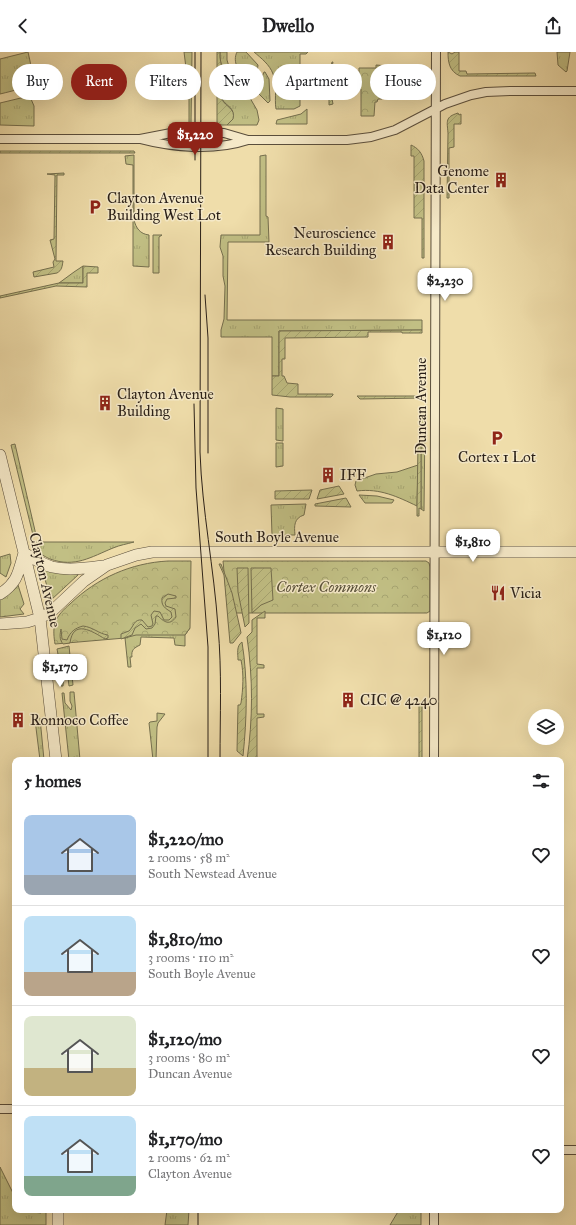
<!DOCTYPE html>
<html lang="en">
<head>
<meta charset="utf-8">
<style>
	body { margin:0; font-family:"IM FELL Great Primer",serif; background:#f2f2f2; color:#202124; height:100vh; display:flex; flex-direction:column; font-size:15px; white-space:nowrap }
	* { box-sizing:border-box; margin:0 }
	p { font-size:13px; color:#757577 }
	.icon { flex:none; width:22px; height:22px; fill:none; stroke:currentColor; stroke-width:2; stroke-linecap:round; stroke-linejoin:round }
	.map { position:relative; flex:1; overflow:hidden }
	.side { position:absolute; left:12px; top:705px; width:552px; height:456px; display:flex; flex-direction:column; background:#fff; border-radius:8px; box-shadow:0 4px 16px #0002 }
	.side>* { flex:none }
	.top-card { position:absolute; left:12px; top:12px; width:552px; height:36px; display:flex; gap:8px }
	.buttons { position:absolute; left:528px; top:657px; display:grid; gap:8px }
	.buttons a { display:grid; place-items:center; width:36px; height:36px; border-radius:50%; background:#fff; box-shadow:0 4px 16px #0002; font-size:20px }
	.price { position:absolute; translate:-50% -34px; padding:0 9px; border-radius:8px; background:#fff; color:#222; font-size:13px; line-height:26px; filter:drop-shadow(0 1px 2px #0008) }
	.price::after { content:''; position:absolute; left:50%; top:24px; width:12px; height:9px; margin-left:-6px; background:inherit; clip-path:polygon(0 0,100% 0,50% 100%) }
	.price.on { background:#8f2418; color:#fff }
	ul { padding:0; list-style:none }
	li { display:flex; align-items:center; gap:12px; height:100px; padding:0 12px }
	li+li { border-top:1px solid #e0e0e0 }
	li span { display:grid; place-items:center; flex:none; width:112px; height:80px; border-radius:8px; color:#555 }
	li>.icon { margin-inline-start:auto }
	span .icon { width:48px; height:48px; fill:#fffc; stroke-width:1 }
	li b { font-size:17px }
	h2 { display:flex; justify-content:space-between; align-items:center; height:48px; padding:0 12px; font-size:17px }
	.tag { padding:0 14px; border-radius:18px; background:#fff; box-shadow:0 4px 16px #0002; font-size:14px; line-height:36px }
	.tag.on { background:#8f2418; color:#fff }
	header { display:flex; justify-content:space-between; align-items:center; height:52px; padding:0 12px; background:#fff; font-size:18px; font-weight:800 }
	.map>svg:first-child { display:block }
</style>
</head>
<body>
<header><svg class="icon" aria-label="back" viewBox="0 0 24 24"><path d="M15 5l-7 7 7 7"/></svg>Dwello<svg class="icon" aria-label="share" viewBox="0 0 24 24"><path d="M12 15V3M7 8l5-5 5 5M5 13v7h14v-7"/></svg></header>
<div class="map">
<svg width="576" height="1173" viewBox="0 0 576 1173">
	<defs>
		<pattern id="grass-tufts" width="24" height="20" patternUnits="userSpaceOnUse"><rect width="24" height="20" fill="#c1bf84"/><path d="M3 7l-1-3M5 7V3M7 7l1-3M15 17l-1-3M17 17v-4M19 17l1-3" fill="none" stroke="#a6a471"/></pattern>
		<pattern id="park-crowns" width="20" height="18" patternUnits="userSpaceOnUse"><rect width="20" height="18" fill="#c1bf84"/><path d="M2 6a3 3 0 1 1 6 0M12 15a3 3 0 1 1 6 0" fill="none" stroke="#a6a471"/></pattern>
		<pattern id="garden-furrows" width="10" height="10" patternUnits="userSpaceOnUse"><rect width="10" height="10" fill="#c1bf84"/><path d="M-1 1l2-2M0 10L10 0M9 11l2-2" fill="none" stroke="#a6a471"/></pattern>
	</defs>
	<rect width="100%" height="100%" fill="#efddaa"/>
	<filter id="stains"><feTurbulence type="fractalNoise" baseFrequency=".005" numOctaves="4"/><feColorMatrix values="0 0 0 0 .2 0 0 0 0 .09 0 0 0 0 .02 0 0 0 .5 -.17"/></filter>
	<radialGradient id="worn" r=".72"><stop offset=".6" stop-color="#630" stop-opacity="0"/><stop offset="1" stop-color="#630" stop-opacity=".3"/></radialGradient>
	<path fill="url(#grass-tufts)" stroke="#756f4e" d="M28,0C36,34 33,34 0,42V7Z
		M184,0H192L191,72L189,71V40Z
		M220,0H227V8L230,18L243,34L257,58L259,68L257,73H227C230,70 234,67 233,62C233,55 225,53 222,47C219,38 222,29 222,19C222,12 219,7 220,0Z
		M237,0H246L258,13L257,21L253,26L246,27C239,20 232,10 237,0Z
		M254,0H308L306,2H300V54L294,57H276C274,46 278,32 273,22C270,13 261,6 254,0Z
		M557,0H570L567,19L566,20L558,13Z
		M264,20H265L269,27L270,49L268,51L252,35L262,25Z
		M25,45L31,47L34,54V74L0,73V51Z
		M307,57V72H276L277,68L301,62Z
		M134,103V168C136,176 140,182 149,183V215L133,214V113L126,112L125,104Z
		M266,103V164L268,165L269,190H228L227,268H422V278L279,279V324H272V285H221V278L224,267L225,234L223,224V204L220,195L221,183H260V104Z
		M153,183H162L159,185V221H153Z
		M83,214V231H59L74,220Z
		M276,356L283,357V389L276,388Z
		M420,367H425L424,459L421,457V391L419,390Z
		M276,391H283V414L276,415Z
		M15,392L36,483H33L11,393Z
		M418,413L417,454C398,445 380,436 357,439L355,433L356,429L376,422L397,420Z
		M359,443L377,444L394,448L392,451H365Z
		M306,452L304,463C294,466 294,474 295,483H272L271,453Z
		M34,490H134C127,492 120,493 113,496C91,505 75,516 50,507C41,503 36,499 34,490Z
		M10,502L11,511L6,525L0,521V505Z
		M42,517L77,521L78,523L51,548Z
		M18,533L24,552L20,557L24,562L0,565V546Z
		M190,576L185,583V594L175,593L174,586L141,585L140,593C134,596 131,598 132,605H130L131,615H128L125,586L132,583Z
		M69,594L73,633L69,634L68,626L69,618L64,622L63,634H61L60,613L57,597Z
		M70,640H74L80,708H69L62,641H64L65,651L71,658L72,654L70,649Z
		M157,661L165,662L158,671L157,675L156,708H153L149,671L150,670L157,669Z
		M40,666L44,708H40L35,668L38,667Z
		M0,1115L15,1145V1158L41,1161V1158H46V1173H0Z
		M167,1158H189L188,1173H165Z
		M399,1158H421V1173H390Z"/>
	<path fill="url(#park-crowns)" stroke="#756f4e" d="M376,13L389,14V21H414L398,41H394V43H390V47H388V45H382V47H378L377,50H375L374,64H361V37H359V16H376Z
		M168,509H191L190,576L185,583H136L125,586L55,592C54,586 53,578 55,571C57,564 64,557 70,552C97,526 131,511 168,509Z
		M223,509H426L429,511L430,515V559L427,561H228Z"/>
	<path fill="url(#garden-furrows)" stroke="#756f4e" d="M217,0H220C219,7 222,12 222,19C222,28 219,37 222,47C225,55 236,56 233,67L227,73H217Z
		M448,0L452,2L455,0H459V19H466L467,22L535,21L536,24H460C449,19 448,10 448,0Z
		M332,10H333L332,15L333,16L332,26L333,27V35L332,37L333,38V46L332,47L333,52L329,53V44L328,43L329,34L327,32L329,31V14H331Z
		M458,61L459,63L461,62V72H454V95L449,96V146H447L448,81C447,69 445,65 458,61Z
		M411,93C418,96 422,101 424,109V206H422V166H414V104H411Z
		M0,99H134L135,101H0Z
		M64,121V123H57L56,209H63C62,215 62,218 57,221L34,225L33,220L54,215L53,210L55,207L50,188L54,187L55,123L47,122Z
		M83,214L98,215V221H87V235L56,234L0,246V244L59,231H83Z
		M422,278V281H402V280H368V285L285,286V307H282V324H284L287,331L298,332V342H333V343L331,345H290L272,343V324H279V279Z
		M357,344H423V346L360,347Z
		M419,390L421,391V457L419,456V464H417V454L418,393Z
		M339,434L344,442L317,447L320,438Z
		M312,438L309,447H275V439Z
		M346,446L351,455L315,454V452Z
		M219,512H221L232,541L240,576L241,581L233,591H230L224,523Z
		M237,516H248L249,571L245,575L238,540Z
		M251,516H271L273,548L261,553L252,561Z
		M168,542L176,544V546L167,547L165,551L166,554L175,557L176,565C170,574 164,570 158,564H156L155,572L152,576L146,577L141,572L135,576L132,583L121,587V582L129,579C134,574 134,567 142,568L148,575L152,574L153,572L151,563L154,559L160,560L164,568H169L172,565L171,560C165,556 161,554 162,546Z
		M265,559V566H257V612L264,613V616H257V662H264V665L257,666V708H247C253,667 253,626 247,585L252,580V568Z
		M83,574C93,575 99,582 108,583V586L105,587C92,579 73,567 70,591L63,592C59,587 60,582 61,577L62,587L67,588C70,580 75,576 83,574Z
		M242,590C248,627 247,666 243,704L237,699L238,653H240L241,651C243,637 244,622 241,608H238C238,602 236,594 242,590Z
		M419,651H422V708H419Z"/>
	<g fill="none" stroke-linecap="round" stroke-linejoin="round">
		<g stroke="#5a4e3c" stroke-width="10">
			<path id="minor" d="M0,87H140L171,81H224L248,88
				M140,87C174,96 215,99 248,88H347L371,85L395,78L445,52L471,43L486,40L511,39H576
				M434,708L436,0
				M0,1057H15
				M561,1098H576
				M434,1173V1158"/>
		</g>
		<g stroke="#5a4e3c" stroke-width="12">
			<path id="tertiary" d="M0,403L40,566L56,708
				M24,501C33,506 42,512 52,515C68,519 87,516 103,514
				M0,542C18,530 18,521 24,501
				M0,572L27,570L40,566L51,560L84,529L107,513L136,503L152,500H576
				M58,1173V1158"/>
		</g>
		<use href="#minor" stroke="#f5e9c8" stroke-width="8"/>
		<use href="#tertiary" stroke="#f5e9c8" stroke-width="11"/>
		<path stroke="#291f17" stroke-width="1" d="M201,0L200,400C202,459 214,516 218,575C222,619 220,664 220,708
			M195,108V0
			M205,243L208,286V401
			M194,352L196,436L208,595V708
			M198,1173V1158"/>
	</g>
	<defs>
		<g id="building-bare" transform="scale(1.2)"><path d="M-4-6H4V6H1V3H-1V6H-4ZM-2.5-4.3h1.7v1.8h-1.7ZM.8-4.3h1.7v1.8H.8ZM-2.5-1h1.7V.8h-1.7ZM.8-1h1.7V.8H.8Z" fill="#8f2418" stroke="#f5e9c8" stroke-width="2.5" paint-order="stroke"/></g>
		<g id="parking-bare" transform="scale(1.2)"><path d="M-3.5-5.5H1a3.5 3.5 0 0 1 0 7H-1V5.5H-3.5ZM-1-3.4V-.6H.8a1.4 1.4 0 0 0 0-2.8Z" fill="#8f2418" stroke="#f5e9c8" stroke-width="2.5" paint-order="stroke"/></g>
		<g id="restaurant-bare" transform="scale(1.2)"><path d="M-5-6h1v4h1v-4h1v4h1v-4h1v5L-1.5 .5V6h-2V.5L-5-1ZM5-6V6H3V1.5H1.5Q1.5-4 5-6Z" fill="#8f2418" stroke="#f5e9c8" stroke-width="2.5" paint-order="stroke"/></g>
	</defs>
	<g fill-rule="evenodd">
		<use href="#building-bare" x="501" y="128"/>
		<use href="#parking-bare" x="95" y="155"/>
		<use href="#building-bare" x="388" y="190"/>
		<use href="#building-bare" x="105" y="351"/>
		<use href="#parking-bare" x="497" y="386"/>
		<use href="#building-bare" x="328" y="423"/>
		<use href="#restaurant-bare" x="498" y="541"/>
		<use href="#building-bare" x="348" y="648"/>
		<use href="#building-bare" x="18" y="668"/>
	</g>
	<g text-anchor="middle" stroke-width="3" stroke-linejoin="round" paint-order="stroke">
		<g font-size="15" fill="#291f17" stroke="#f5e9c8" text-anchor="start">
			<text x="489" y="124" text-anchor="end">Genome<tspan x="489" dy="17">Data Center</tspan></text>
			<text x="107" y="151">Clayton Avenue<tspan x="107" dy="17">Building West Lot</tspan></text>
			<text x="376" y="186" text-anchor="end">Neuroscience<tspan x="376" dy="17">Research Building</tspan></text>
			<text x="117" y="347">Clayton Avenue<tspan x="117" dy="17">Building</tspan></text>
			<text x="497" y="410" text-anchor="middle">Cortex 1 Lot</text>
			<text x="340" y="428">IFF</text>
			<text x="510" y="546">Vicia</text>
			<text x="360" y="653">CIC @ 4240</text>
			<text x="30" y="673">Ronnoco Coffee</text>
		</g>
		<g font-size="15" fill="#291f17" stroke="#f5e9c8">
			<text transform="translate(421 354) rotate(-90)" y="5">Duncan Avenue</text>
			<text x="277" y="490">South Boyle Avenue</text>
			<text transform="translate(45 528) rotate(77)" y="5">Clayton Avenue</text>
		</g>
		<g font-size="15" font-style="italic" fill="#574f38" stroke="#f5e9c8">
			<text x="326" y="540">Cortex Commons</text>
		</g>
	</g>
	<rect width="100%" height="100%" filter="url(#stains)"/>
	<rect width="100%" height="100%" fill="url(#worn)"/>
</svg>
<div class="buttons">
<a><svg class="icon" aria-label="layers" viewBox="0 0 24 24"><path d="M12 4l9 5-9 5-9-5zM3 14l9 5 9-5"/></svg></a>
</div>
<b class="price on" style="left:195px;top:104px">$1,220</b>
<b class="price" style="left:445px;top:250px">$2,230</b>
<b class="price" style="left:473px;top:511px">$1,810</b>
<b class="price" style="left:444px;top:604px">$1,120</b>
<b class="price" style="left:60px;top:636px">$1,170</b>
<div class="top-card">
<a class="tag">Buy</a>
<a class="tag on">Rent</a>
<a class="tag">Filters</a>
<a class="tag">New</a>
<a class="tag">Apartment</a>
<a class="tag">House</a>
</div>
<section class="side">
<h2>5 homes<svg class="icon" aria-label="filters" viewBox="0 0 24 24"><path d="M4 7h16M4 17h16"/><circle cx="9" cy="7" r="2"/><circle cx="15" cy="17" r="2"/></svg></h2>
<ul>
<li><span style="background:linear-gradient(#a9c7e8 75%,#9aa5b1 0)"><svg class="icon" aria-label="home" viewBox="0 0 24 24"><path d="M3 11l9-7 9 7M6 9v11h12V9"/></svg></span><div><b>$1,220/mo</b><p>2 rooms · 58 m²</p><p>South Newstead Avenue</p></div><svg class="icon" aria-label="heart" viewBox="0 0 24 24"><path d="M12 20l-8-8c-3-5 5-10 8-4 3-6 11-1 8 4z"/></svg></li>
<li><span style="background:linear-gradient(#bfe0f5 70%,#b9a48a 0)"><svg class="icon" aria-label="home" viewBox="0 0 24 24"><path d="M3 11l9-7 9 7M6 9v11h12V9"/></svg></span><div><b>$1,810/mo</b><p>3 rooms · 110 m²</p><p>South Boyle Avenue</p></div><svg class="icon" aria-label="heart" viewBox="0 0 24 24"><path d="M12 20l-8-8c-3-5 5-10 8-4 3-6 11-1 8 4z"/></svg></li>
<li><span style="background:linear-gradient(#dfe7d0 65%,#c2b280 0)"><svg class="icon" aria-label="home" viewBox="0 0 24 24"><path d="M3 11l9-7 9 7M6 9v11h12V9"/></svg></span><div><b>$1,120/mo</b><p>3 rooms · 80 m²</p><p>Duncan Avenue</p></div><svg class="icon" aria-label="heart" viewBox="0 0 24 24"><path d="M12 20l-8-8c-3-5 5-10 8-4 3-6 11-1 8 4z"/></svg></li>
<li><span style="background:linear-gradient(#bfe0f5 75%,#7fa58c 0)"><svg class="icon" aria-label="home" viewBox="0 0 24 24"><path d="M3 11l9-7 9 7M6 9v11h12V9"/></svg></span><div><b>$1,170/mo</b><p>2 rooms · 62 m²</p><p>Clayton Avenue</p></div><svg class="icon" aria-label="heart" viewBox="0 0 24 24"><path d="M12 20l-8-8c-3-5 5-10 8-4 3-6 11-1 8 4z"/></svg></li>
</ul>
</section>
</div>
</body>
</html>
